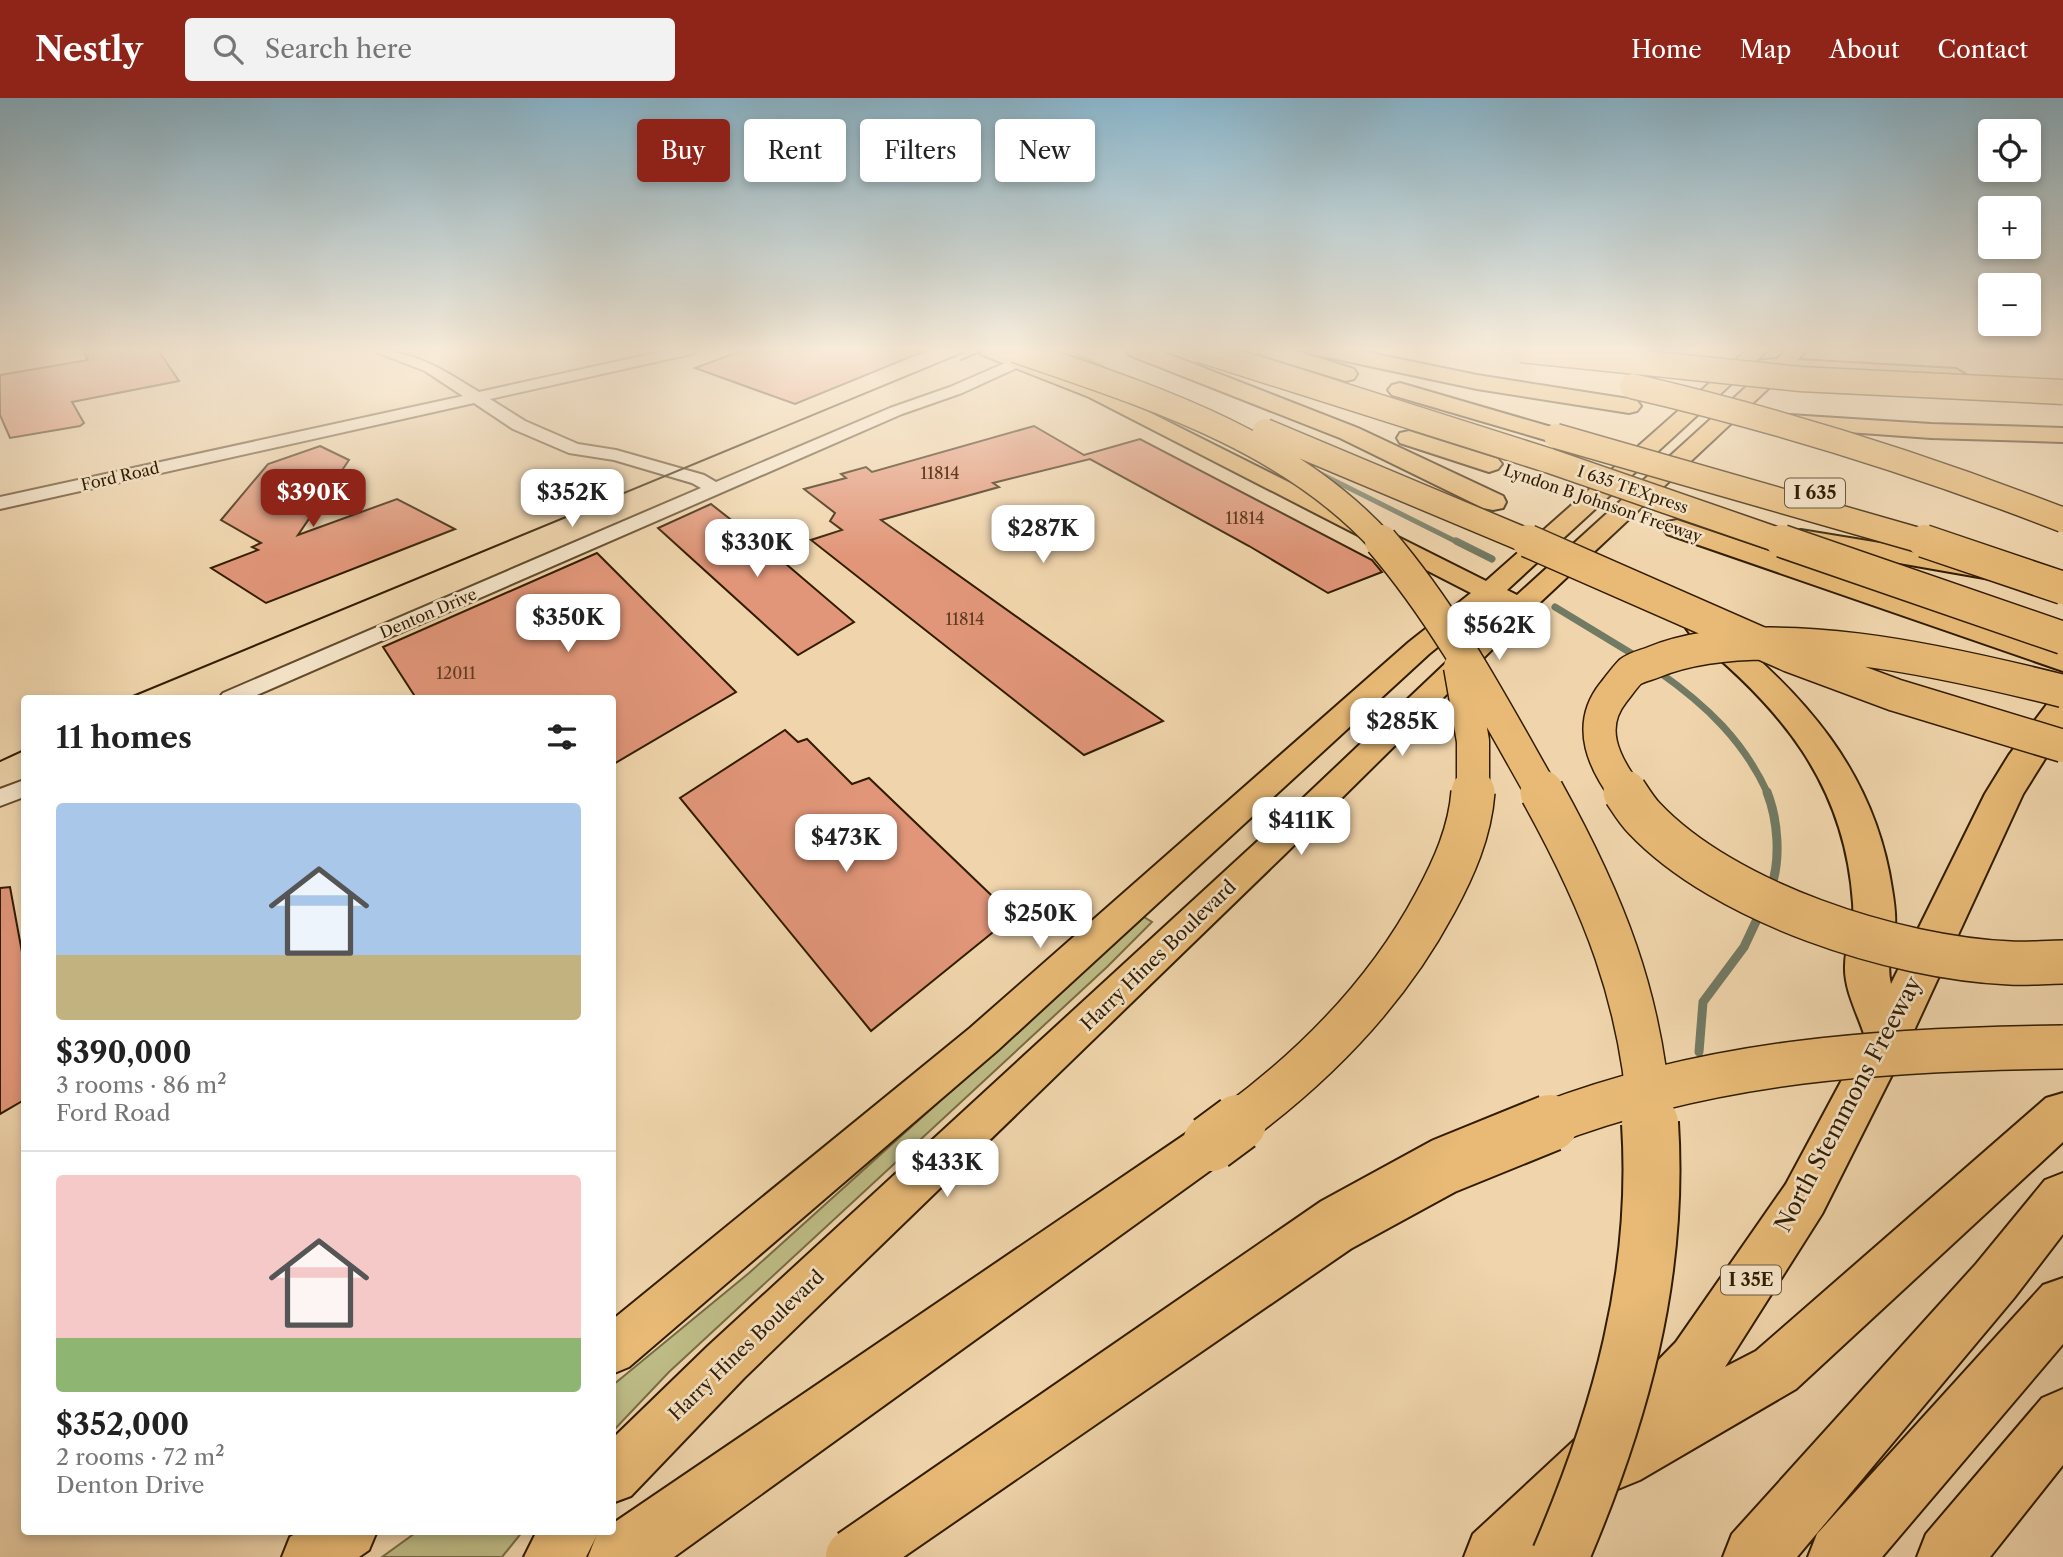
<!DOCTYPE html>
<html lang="en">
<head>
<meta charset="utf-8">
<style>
	body { margin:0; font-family:"Libre Caslon Text",serif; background:#f2f2f2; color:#222; height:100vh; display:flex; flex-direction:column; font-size:26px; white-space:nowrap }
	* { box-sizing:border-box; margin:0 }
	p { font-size:23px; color:#767676 }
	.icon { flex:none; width:38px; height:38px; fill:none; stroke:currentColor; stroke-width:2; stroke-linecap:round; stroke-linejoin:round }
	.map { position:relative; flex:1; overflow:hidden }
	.drawer { position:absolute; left:21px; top:597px; width:595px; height:840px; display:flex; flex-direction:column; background:#fff; border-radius:7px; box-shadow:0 4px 10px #0003 }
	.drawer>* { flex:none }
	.hud { position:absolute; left:637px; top:21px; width:665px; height:63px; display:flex; gap:14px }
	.fabs { position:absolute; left:1978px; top:21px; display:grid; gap:14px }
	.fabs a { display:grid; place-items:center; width:63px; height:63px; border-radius:7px; background:#fff; box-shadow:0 4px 10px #0003; font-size:35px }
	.price { position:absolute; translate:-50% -60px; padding:0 16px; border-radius:14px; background:#fff; color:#222; font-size:23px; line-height:46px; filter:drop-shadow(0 2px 4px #0008) }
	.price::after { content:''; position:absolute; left:50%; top:42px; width:21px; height:16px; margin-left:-10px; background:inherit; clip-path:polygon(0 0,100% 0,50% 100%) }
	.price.selected { background:#8f2418; color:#fff }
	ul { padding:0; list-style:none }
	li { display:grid; align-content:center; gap:14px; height:371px; padding:0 35px }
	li+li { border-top:2px solid #e0e0e0 }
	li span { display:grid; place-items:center; height:217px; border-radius:7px; color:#555 }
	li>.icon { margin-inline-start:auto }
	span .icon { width:126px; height:126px; fill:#fffc; stroke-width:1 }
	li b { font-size:30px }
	h2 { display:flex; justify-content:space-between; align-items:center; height:84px; padding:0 35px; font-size:30px }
	.pill { padding:0 24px; border-radius:7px; background:#fff; box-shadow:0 4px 10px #0003; font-size:24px; line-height:63px }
	.pill.selected { background:#8f2418; color:#fff }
	header { display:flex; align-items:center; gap:42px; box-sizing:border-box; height:98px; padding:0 35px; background:#8f2418; color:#fff }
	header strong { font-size:33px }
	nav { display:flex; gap:38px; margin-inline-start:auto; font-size:24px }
	.search { width:490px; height:63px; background:#f2f2f2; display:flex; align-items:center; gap:18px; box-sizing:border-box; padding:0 24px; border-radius:7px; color:#767676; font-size:26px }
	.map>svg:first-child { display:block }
</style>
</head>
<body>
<header>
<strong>Nestly</strong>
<div class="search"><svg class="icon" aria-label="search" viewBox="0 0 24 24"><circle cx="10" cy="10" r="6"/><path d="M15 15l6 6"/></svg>Search here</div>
<nav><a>Home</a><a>Map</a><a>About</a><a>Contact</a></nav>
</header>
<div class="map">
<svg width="2063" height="1459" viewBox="0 0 2063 1459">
	<rect width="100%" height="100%" fill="#f0d5ac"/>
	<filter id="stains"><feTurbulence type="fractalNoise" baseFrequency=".00286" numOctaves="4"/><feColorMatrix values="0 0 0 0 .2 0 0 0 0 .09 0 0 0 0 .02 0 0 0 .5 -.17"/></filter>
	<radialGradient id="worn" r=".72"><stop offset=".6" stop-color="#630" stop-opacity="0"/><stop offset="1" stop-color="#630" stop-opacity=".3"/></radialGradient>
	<path fill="#bebc86" stroke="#786c43" stroke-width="2" d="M1144,819L1152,824L1107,869L669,1274L613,1333V1287L749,1175Z
		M418,1433H523L502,1459H382Z"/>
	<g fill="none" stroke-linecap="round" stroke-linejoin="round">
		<path stroke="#717a63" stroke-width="5" d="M1077,257L1109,273
			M1313,372L1459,445"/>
		<path stroke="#717a63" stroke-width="7" d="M1456,443L1492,461
			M1555,509L1639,560
			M1659,574C1706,607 1744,643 1768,696"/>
		<path stroke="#717a63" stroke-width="9" d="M1767,694C1778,722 1781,761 1771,790
			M1699,954L1703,904L1744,849L1760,815"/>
	</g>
	<path fill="#e19679" stroke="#311c00" stroke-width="2" d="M83,252H158L179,283L72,304L84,325L80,328L10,340L0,317V277L88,262Z
		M744,252H924L925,253L795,306L695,270Z
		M1034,328L1084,357L1140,341L1372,462L1382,474L1328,495L1249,448L1090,361L993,385L999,389L881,422L1163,623L1084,657L811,442L842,432L830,423L835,415L804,391L846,380L841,376L866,369L872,374Z
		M320,348L349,362L298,437L397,401L455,431L266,505L211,470L258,452L252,449L261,445L221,422L268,366Z
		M711,406L772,454L854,524L798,557L658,430Z
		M597,455L736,594L612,667V600H416L383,549Z
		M785,632L798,644L807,641L852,686L869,680L1013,818L871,933L680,700Z
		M10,789L24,865V1002L0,1016V790Z"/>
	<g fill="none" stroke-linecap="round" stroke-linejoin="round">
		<g stroke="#614a2b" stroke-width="4">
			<path id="minor" d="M371,252C413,252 444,272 479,294L669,252H698L691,256L490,301L525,323L578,346L616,352L704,377L716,384L890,310L950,289L1035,252L1051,254L962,295L902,316L250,600H219L223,595L701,390L692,385L614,362L569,355L513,331L474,305L0,411V399L463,298L425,273Z
				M24,682V699L0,708V691Z"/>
		</g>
		<g stroke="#311c00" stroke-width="4">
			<path id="major" d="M978,252H1005L1103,291L1486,483L1747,252H1768L1507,492L1517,497L1766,271L1758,266L1761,262L1777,261L1787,252H1807L1798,262L1956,271L1966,277L1956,283L1787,273L1533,511L1285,756L744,1280L631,1398L612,1405V1341L708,1248L1261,740L1506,508L1493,504L1429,556L998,952L629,1269L612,1276V1222L970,930L1409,544L1471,495L1089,299L980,256Z
				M300,1433H377L369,1452L359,1459H282L290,1439Z
				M537,1433H599L586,1459H524Z"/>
		</g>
		<g stroke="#311c00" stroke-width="4">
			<path id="highway" d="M1126,252H1158L1358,330L1503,398L1506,404L1503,410L1493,412L1483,410L1340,340L1129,257Z
				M1258,252H1293L1354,271L1357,276L1354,281L1346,283L1261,257Z
				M1311,252H1356L1477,277L1629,301L1637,303L1641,308L1637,313L1629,315L1477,291L1322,258L1314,257Z
				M1400,285L1565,333L1568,338L1565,343L1556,345L1392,297L1388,292L1392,287Z
				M1774,316L1931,326L2063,330V344L1931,340L1765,328L1762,323L1765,318Z
				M1409,333L1498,361L1502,366L1498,371L1489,374L1400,345L1397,340L1400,335Z
				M1677,422L2063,552V573L1667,436L1663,430L1667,424Z
				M1801,432L1990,463L2000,466L2005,472L2000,478L1990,481L1791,446L1787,440L1791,434Z
				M1702,521L1713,523C1803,594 1875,674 1892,791C1894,803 1896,816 1895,828C1893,849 1886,865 1891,886L1985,696L2009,657L2051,601L2063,598V632L2023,696L1911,939L1822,1116L1725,1269L1756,1253L2046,1000L2063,995V1044L1796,1291L1640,1382L1618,1391L1613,1389L1542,1459H1464L1473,1436L1637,1284L1676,1244L1786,1086L1865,939C1858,916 1844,892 1845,868C1845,846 1855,827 1853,805C1845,685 1780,609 1691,537L1686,530L1691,523Z
				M1211,1025L1229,1031L1236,1045L1229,1059L674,1459H588L597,1436L612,1433V1426L1193,1031Z
				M2063,1075V1136L2014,1200L1797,1459H1723L1732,1436L1976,1166L2045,1082Z
				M2063,1180V1246L1882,1459H1808L1817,1436L2043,1187Z
				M2063,1291V1367L1990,1459H1917L1926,1436L2042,1300Z"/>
		</g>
		<use href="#minor" fill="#f5e4c9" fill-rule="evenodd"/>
		<use href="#major" fill="#e8ba76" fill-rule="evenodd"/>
		<use href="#highway" fill="#e8ba76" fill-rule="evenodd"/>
		<path stroke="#311c00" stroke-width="2" d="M961,262L985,252
			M128,600L970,252
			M0,663L24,652"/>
		<g stroke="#311c00" stroke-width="27" stroke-linecap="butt">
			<path id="highway-bridge-far3" d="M1015,252C1145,297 1287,340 1382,445
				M1200,252L1550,363L1787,445
				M1521,252L1800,281L2063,294
				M1632,288C1779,322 1922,367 2063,422
				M1265,333L1532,445
				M1556,338L1929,445"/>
		</g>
		<g stroke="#311c00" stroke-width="35" stroke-linecap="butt">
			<path id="highway-bridge-far2" d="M1381,443C1447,520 1493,608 1543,696
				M1528,443L1790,558L1895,597L2063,648
				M1782,443L2063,540
				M1924,443L2063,490
				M1460,569L1473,643V696
				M1627,696C1604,665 1586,629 1613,595C1618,589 1624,580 1630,574C1636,569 1647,567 1654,564C1763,520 1952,565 2063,593"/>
		</g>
		<g stroke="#311c00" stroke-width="46" stroke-linecap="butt">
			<path id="highway-bridge-far1" d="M1542,694C1603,804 1642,900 1650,1026
				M1625,694C1631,703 1637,713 1644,720C1724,805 1895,860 2010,865C2027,866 2045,864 2063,864
				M1236,1026C1317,966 1387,895 1435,805C1454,770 1470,734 1473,694
				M1546,1026C1713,962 1886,951 2063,949"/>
		</g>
		<g stroke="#311c00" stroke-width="60" stroke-linecap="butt">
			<path id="highway-bridge" d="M1211,1045L1238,1025
				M854,1459L1336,1127L1444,1068L1550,1025
				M1560,1459C1620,1319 1660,1179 1650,1025"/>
		</g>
		<use href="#highway-bridge-far3" stroke="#e8ba76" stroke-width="24"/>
		<use href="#highway-bridge-far2" stroke="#e8ba76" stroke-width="32"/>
		<use href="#highway-bridge-far1" stroke="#e8ba76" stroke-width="43"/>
		<use href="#highway-bridge" stroke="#e8ba76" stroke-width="56"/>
	</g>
	<linearGradient id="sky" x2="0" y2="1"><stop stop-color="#89b6cd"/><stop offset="0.55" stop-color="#f8ecda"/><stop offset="1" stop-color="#f8ecda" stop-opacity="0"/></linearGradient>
	<rect width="2063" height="457" fill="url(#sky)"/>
	<g text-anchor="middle" stroke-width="5" stroke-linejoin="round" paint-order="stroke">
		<g font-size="16" fill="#5d3a1e">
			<text x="940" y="381">11814</text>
			<text x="1245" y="426">11814</text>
			<text x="965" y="527">11814</text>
			<text x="456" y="581">12011</text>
		</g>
		<g font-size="16" fill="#311c00" stroke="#f5e4c9">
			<text transform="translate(120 378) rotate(-13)" y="6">Ford Road</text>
			<text transform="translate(1633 391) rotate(19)" y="6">I 635 TEXpress</text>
			<text transform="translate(1603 405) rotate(19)" y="6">Lyndon B Johnson Freeway</text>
			<text transform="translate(428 515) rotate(-23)" y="6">Denton Drive</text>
		</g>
		<g fill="#f5e4c9" stroke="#6c583c" stroke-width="2">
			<rect x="1785" y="380.5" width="60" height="29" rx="5"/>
			<rect x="1721" y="1167.5" width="60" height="29" rx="5"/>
		</g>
		<g font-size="18" font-weight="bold" fill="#311c00">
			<text x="1815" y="401">I 635</text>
			<text x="1751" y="1188">I 35E</text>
		</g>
		<g font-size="19" fill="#311c00" stroke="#f5e4c9">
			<text transform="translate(1158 857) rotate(-44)" y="7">Harry Hines Boulevard</text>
			<text transform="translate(746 1247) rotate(-44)" y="7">Harry Hines Boulevard</text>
		</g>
		<g font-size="23" fill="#311c00" stroke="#f5e4c9">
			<text transform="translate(1848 1006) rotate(-62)" y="8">North Stemmons Freeway</text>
		</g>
	</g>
	<rect width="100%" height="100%" filter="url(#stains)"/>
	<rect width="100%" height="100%" fill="url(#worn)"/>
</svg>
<div class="fabs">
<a><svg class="icon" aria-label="locate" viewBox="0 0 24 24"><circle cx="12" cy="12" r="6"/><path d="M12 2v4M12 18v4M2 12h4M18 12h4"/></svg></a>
<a>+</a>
<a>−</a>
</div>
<b class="price selected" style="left:313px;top:431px">$390K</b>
<b class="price" style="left:572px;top:431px">$352K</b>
<b class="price" style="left:1043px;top:467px">$287K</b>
<b class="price" style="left:757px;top:481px">$330K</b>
<b class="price" style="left:568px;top:556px">$350K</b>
<b class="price" style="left:1499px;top:564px">$562K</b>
<b class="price" style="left:1402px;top:660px">$285K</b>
<b class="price" style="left:1301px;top:759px">$411K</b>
<b class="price" style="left:846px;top:776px">$473K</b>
<b class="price" style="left:1040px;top:852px">$250K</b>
<b class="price" style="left:947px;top:1101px">$433K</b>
<div class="hud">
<a class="pill selected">Buy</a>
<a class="pill">Rent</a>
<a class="pill">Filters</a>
<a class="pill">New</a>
</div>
<section class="drawer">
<h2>11 homes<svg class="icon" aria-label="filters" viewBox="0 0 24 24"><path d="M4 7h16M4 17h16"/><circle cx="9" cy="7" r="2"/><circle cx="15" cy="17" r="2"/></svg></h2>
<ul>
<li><span style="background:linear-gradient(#a9c7e8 70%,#c2b280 0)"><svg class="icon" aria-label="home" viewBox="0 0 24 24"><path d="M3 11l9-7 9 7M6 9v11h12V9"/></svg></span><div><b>$390,000</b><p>3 rooms · 86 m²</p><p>Ford Road</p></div></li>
<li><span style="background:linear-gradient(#f6c9c9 75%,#8fb573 0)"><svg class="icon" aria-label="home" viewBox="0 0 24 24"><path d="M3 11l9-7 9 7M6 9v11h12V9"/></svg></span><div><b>$352,000</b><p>2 rooms · 72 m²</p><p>Denton Drive</p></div></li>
</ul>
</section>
</div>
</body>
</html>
